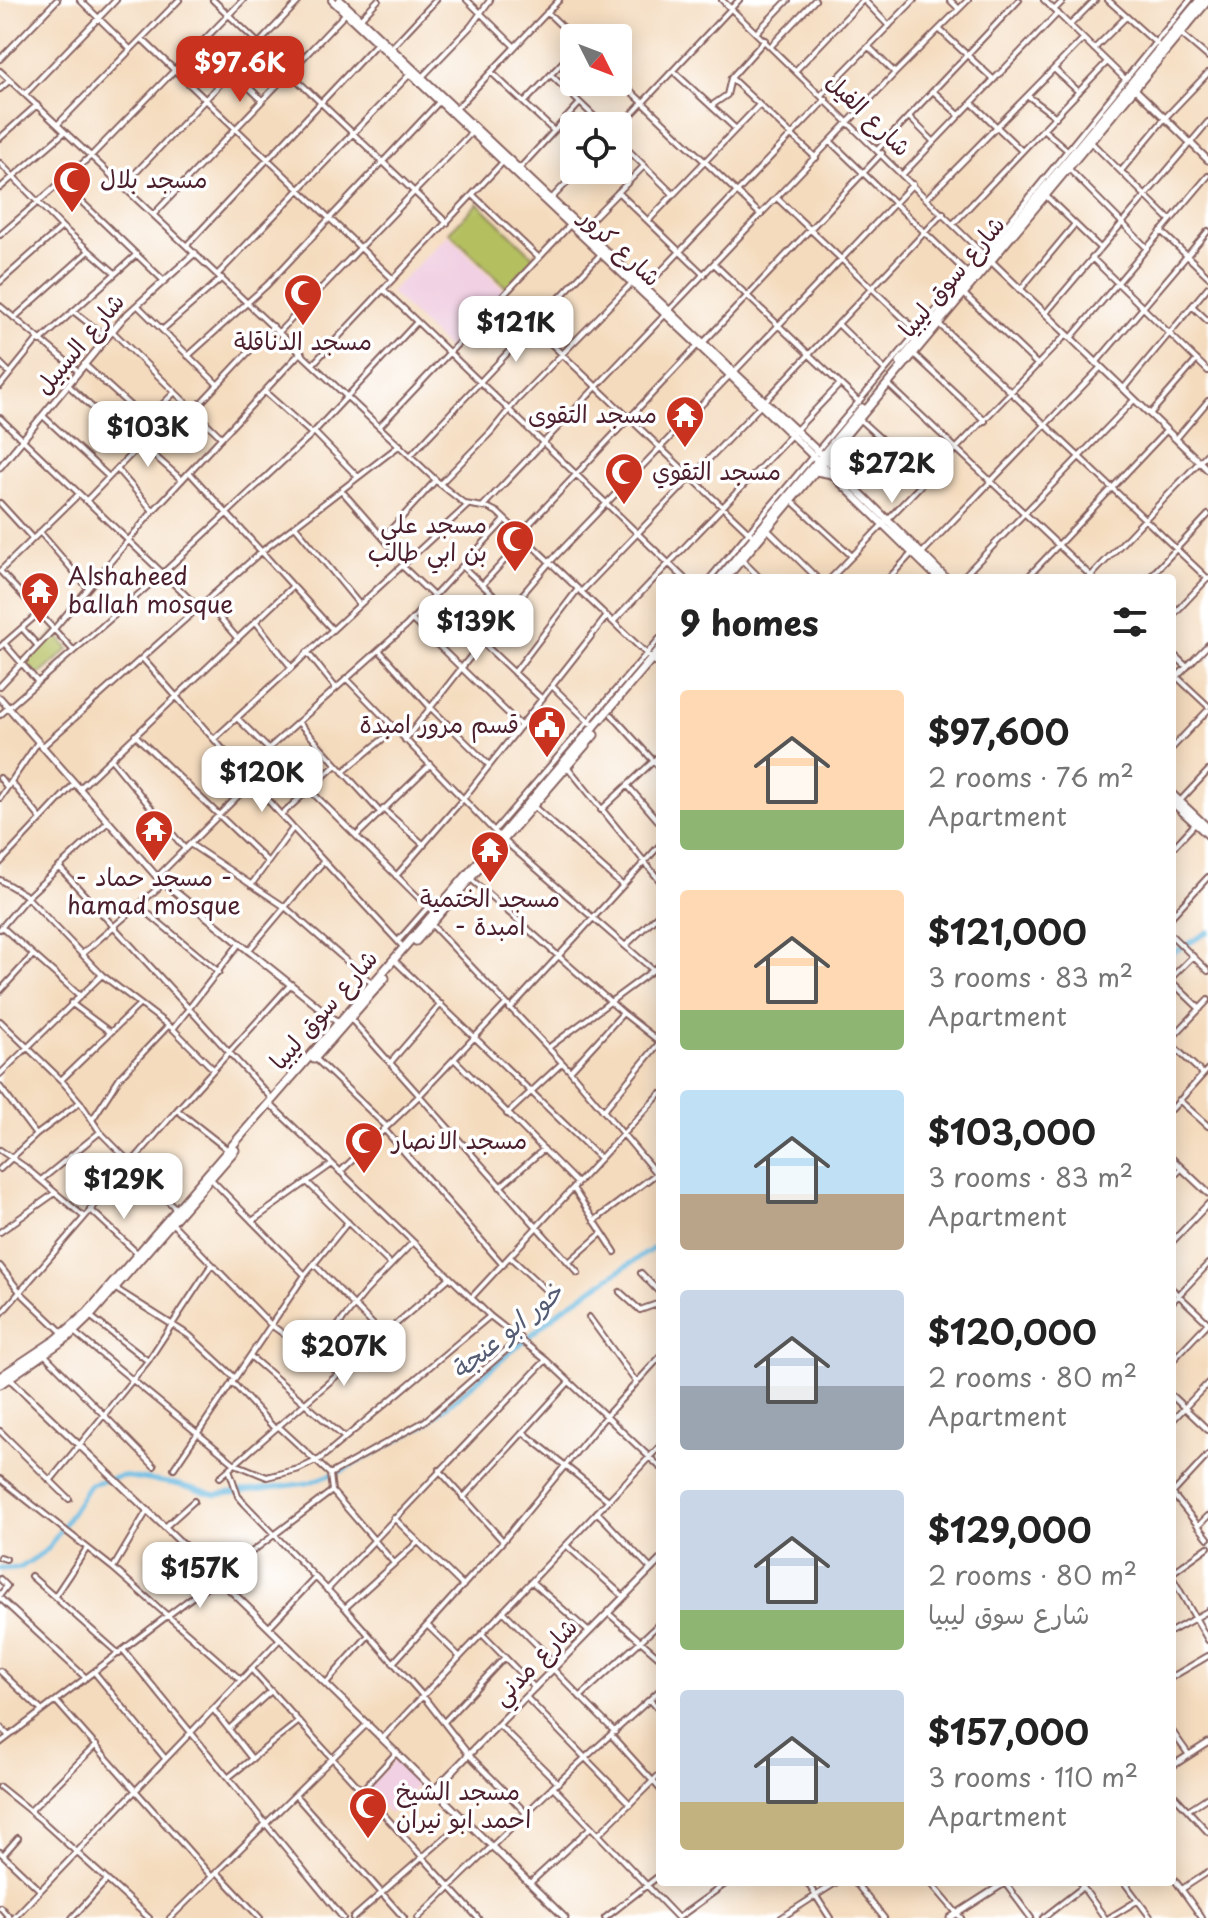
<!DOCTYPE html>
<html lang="en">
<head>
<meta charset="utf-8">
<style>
	body { margin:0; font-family:"Playpen Sans","Playpen Sans Arabic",sans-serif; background:#f2f2f2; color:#222; height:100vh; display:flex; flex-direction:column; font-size:30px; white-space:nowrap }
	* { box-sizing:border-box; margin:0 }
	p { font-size:26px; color:#767676 }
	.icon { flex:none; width:44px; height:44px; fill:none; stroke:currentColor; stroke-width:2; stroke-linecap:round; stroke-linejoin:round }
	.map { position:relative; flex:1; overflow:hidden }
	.panel { position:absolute; left:656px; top:574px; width:520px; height:1312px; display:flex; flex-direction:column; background:#fff; border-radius:8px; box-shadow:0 4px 20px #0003 }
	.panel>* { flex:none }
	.needle { width:52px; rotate:132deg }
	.tools { position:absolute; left:560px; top:24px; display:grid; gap:16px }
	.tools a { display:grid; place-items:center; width:72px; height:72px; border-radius:8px; background:#fff; box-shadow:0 4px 20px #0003; font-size:40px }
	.price { position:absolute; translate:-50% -68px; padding:0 18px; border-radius:16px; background:#fff; color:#222; font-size:26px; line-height:52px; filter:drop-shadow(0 2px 4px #0008) }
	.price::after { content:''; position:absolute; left:50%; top:48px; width:24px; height:18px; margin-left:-12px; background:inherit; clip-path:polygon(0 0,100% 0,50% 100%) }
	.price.current { background:#c8321e; color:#fff }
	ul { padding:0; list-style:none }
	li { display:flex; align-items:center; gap:24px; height:200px; padding:0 24px }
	li span { display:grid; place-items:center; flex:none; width:224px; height:160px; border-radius:8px; color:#555 }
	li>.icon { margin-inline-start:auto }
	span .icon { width:96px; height:96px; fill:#fffc; stroke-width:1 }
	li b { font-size:34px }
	h2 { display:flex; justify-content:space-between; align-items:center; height:96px; padding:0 24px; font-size:34px }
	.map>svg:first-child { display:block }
</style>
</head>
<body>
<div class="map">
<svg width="1208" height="1918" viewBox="0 0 1208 1918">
	<rect width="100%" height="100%" fill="#fff"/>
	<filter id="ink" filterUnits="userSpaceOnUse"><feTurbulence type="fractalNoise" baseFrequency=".0125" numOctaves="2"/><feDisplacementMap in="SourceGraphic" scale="16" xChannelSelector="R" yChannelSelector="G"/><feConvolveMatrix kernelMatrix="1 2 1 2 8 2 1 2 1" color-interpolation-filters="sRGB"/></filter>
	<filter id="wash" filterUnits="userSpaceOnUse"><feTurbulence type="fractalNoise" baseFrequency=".006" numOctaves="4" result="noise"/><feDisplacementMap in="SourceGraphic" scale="32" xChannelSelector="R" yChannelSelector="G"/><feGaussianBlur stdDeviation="1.8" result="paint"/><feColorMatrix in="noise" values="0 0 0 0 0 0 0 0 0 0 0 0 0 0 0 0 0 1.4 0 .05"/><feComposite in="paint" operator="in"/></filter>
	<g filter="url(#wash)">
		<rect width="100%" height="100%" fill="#f4dbbe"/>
		<path fill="#f1d0e3" d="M448,235L505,291L449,350L390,292Z
			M394,1760L419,1784L390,1814L365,1791Z"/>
		<path fill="#b4bf61" stroke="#7f6f46" stroke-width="2" d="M478,203L535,258L507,288L449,232Z
			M54,632L69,649L38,676L26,662Z"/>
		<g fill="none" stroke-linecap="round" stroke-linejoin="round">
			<path stroke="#64b7df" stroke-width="5" d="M1172,953L1208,932
				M0,1569L20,1568L48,1549L90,1484L122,1476L175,1484L216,1495L308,1483L341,1471L423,1426L563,1308L660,1244"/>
		</g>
	</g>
	<g filter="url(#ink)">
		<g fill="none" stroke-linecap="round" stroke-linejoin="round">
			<g stroke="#86615e" stroke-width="8">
				<path id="minor" d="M80,0L130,49
					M213,0L447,223
					M467,0L514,46
					M722,0L985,256
					M864,0L889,26
					M950,0L959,9
					M1044,0L1125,79
					M1108,0L1157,44
					M1054,10L1064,0
					M547,12L574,38
					M360,19L378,0
					M1070,25L1095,0
					M939,29L993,79
					M757,32L788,0
					M1180,33L1208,57
					M142,39L393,279
					M771,46L815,0
					M869,47L895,73
					M391,48L436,0
					M1094,49L1126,17
					M0,59L57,0
					M1054,69L1079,92
					M796,70L863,0
					M0,71L440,484L465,504L489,508L497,512L651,658
					M673,71L736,129
					M233,72L262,100
					M491,72L553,130
					M551,75L604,126
					M422,77L471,26L490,0
					M731,78L816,158
					M618,79L761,215
					M0,89L10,80
					M933,91L959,115
					M25,94L116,0
					M821,95L914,0
					M1028,96L1056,117
					M524,103L574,50
					M972,103L1022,151
					M711,106L727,95L731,78L765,40
					M456,109L559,0
					M909,117L934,142
					M58,124L179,0
					M618,129L739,0
					M1044,130L1066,149
					M0,138L37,105
					M618,140L673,194
					M831,142L967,273
					M1091,142L1170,220
					M878,149L1019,0
					M0,163L62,227L115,273
					M519,169L580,103
					M1069,169L1146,247
					M1121,171L1165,118L1208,73
					M904,173L1058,13
					M61,182L163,280
					M124,185L300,0
					M0,188L65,132
					M618,192L704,275
					M474,196L539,258
					M1046,196L1100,248
					M927,198L1083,39
					M778,199L918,332
					M550,200L579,170
					M154,214L346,13
					M648,221L759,105
					M953,224L1107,62
					M582,229L644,166
					M1161,231L1208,276
					M0,235L91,156L243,0
					M187,245L377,43
					M1092,258L1208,371
					M714,264L859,402
					M218,274L410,74
					M0,282L62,227
					M645,288L826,99
					M383,289L684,578
					M1020,290L1075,224
					M964,294L1038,365
					M502,297L754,537
					M0,306L78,371
					M138,306L218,385
					M1192,306L1208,321
					M73,311L106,337
					M1045,314L1208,122
					M14,318L89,251
					M838,324L885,370
					M939,324L1208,579
					M162,330L222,278
					M112,331L221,437
					M279,332L472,132
					M1071,338L1208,176
					M40,341L136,255
					M703,343L882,153
					M914,354L985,421
					M188,356L267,285L439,102
					M0,363L10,373
					M1096,363L1208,231
					M84,364L146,420
					M313,364L503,162
					M734,372L913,184
					M68,385L123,436L148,450L182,480
					M889,385L1093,578
					M0,386L38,339
					M1123,389L1208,287
					M265,392L312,434
					M766,400L943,213
					M194,410L273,326
					M1150,414L1197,360
					M43,416L109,477
					M0,418L198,607
					M859,419L926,480
					M380,426L570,225
					M315,433L358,477
					M127,439L175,392
					M1176,439L1208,401
					M411,455L601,254
					M117,469L153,511
					M189,472L332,629
					M440,484L491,432L517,400L632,283
					M341,490L405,563
					M86,501L140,445
					M792,501L852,556
					M0,503L33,539
					M483,506L895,73L968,0
					M295,526L359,604
					M767,529L817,578
					M40,532L88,588
					M520,534L698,345
					M384,537L436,480
					M922,553L1100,368
					M742,560L760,578
					M402,566L542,699
					M463,567L508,609
					M0,571L79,494
					M0,571L73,650
					M710,578L983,254L1190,0
					M831,578L1067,334
					M889,578L913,552
					M962,578L1134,400
					M1027,578L1167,430
					M1089,578L1208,453
					M1149,578L1208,515
					M482,585L525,538
					M581,592L761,405
					M205,601L238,639
					M1172,616L1208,578
					M412,620L521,726
					M256,622L291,667
					M613,622L839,385
					M22,628L38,646
					M4,643L37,681
					M0,647L39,613
					M379,650L430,707L489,765
					M307,652L335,687
					M1172,653L1187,667
					M143,659L281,815L404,948
					M514,673L578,589
					M1177,677L1208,706
					M346,678L500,837L653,970
					M1172,682L1208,645
					M0,686L54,629L153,511L301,352
					M552,686L590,723
					M0,715L163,573L312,434L417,322
					M612,715L660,768
					M237,718L434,913
					M298,722L380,812
					M135,735L267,861
					M214,739L468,505
					M405,740L482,642L550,562L730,375
					M42,747L262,551L400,445
					M1172,748L1208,710
					M268,749L406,626L505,520
					M111,759L185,849
					M566,765L660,881
					M343,772L395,729
					M0,778L7,787
					M11,782L41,819
					M628,786L660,823
					M79,789L292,587
					M0,798L38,742
					M1180,801L1208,771
					M533,806L622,885
					M383,809L424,845
					M601,810L660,755
					M281,815L336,765
					M494,831L660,638
					M357,835L430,765
					M190,844L285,907L373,984
					M1172,849L1195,824
					M0,863L74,784
					M59,867L272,1099
					M396,876L463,799L607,616
					M157,877L277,757
					M471,879L623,1013L660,1042
					M0,880L24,894L102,975L173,1029L213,1069
					M251,885L293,828
					M139,906L219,972
					M1172,916L1208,877
					M432,925L570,1071L660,1178
					M2,927L79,995
					M0,929L27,897L108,822
					M1172,936L1208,971
					M398,941L428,907
					M625,946L660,913
					M248,951L323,862
					M82,954L164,883
					M394,960L600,1158
					M1172,977L1193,956
					M1172,982L1200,1009
					M0,991L33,955
					M71,1003L110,1032
					M510,1009L660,845
					M350,1018L578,1273
					M0,1021L61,1080L80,1102L100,1132L178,1211
					M173,1029L239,944
					M1172,1038L1208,1000
					M1172,1045L1202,1073
					M548,1048L660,965
					M316,1059L386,1126
					M455,1060L577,1183
					M390,1063L441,1004
					M570,1071L623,1013
					M0,1074L102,975
					M61,1080L140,1004
					M0,1087L36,1135
					M1179,1100L1208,1126
					M269,1103L490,1316L546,1360
					M1172,1109L1208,1069
					M177,1110L228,1150
					M603,1111L660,1042
					M507,1114L561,1064
					M92,1120L120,1077L168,1026
					M384,1129L503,1265
					M0,1150L25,1167L83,1216
					M0,1169L36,1135L80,1102
					M340,1172L419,1096L506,1004
					M209,1177L305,1275
					M1172,1178L1181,1169
					M41,1180L100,1132
					M307,1182L390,1264
					M500,1187L544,1149
					M573,1188L615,1252
					M90,1209L138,1254
					M252,1221L332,1164
					M594,1221L660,1171
					M172,1223L271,1325L339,1373
					M0,1232L55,1193
					M1172,1242L1208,1204
					M510,1257L548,1292
					M569,1262L602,1233
					M314,1264L383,1335
					M0,1266L20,1292L64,1334
					M641,1273L660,1293
					M116,1289L190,1336L235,1378
					M1172,1289L1208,1323
					M620,1292L640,1310L660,1303
					M471,1298L660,1094
					M1172,1302L1208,1264
					M0,1315L177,1110L291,984
					M90,1316L148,1361
					M589,1317L636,1382
					M74,1332L235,1464L267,1477L299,1469L320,1459L490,1316
					M44,1354L154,1466
					M315,1354L366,1291L413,1242
					M250,1356L345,1438
					M1172,1361L1208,1323
					M232,1382L275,1429
					M1172,1396L1208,1430
					M1172,1421L1208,1383
					M0,1431L69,1499
					M523,1432L607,1499
					M174,1468L305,1275L348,1222
					M229,1469L238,1496L245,1504L345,1608L423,1696L469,1755L526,1813
					M439,1470L503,1541
					M330,1474L425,1421L520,1338
					M220,1477L449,1278
					M0,1479L113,1568L241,1680
					M50,1481L148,1361L212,1264
					M332,1491L394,1563
					M1172,1493L1208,1538
					M1172,1494L1208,1455
					M463,1498L568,1383
					M597,1512L651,1569
					M394,1518L463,1586
					M1198,1526L1208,1516
					M165,1527L194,1501
					M567,1546L623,1596
					M0,1557L6,1559
					M113,1568L147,1511
					M1172,1573L1208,1547
					M31,1576L119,1654
					M1172,1577L1208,1640
					M0,1579L7,1586L0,1595
					M532,1582L589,1632
					M327,1590L546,1360L660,1467
					M55,1596L87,1548
					M0,1598L86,1678
					M345,1608L418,1542
					M503,1611L557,1665
					M608,1613L660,1658
					M428,1626L460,1657
					M269,1627L315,1578
					M1172,1631L1208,1611
					M482,1634L535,1688
					M124,1651L343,1918
					M393,1663L503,1541L605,1417L660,1357
					M251,1669L478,1918
					M553,1669L615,1732
					M0,1671L42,1711
					M95,1673L164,1757
					M1172,1677L1208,1656
					M326,1683L368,1636
					M526,1697L630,1804
					M580,1697L660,1623
					M650,1700L660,1711
					M56,1701L212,1877
					M213,1709L252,1759
					M444,1722L504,1658
					M499,1725L558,1783
					M0,1727L9,1736
					M229,1729L271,1691
					M1172,1731L1189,1755
					M611,1735L660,1789
					M383,1738L660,1446
					M0,1743L332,1491L330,1474L278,1426
					M229,1777L298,1722
					M0,1787L41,1820L149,1918
					M553,1787L678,1918
					M362,1790L397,1752
					M1172,1793L1208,1832
					M295,1795L404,1918
					M1188,1810L1208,1797
					M30,1811L96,1745
					M599,1834L660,1774
					M0,1852L40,1890
					M3,1855L18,1838
					M217,1872L260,1918
					M1172,1876L1202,1918
					M807,1882L830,1918
					M855,1882L884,1918
					M930,1882L961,1918
					M1079,1882L1105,1918
					M1124,1882L1151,1918
					M530,1883L591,1827
					M1005,1883L1031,1918
					M1182,1889L1208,1872
					M0,1907L10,1918
					M14,1918L280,1639
					M72,1918L107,1880
					M170,1918L368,1723
					M353,1918L465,1820
					M418,1918L553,1787L660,1690
					M605,1918L660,1875
					M678,1918L728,1882
					M781,1918L837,1882
					M1043,1918L1083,1887
					M1109,1918L1137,1901"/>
			</g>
			<g stroke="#86615e" stroke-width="9">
				<path id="tertiary" d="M1134,88L1208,160
					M991,261L1208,470
					M0,467L124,317L195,253
					M652,659L660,666
					M0,698L157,877L341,1025
					M1172,1159L1208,1193
					M9,1378L218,1578L565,1918
					M1172,1766L1208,1743
					M435,1789L660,1560
					M950,1918L1006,1882"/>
			</g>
			<g stroke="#86615e" stroke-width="10">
				<path id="secondary" d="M332,0L730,375L938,578
					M340,0L826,459L946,578
					M1172,794L1208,828
					M1172,802L1208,835"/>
			</g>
			<g stroke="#86615e" stroke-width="11">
				<path id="primary" d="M900,362L1200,0
					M816,471L832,474
					M720,578L862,408
					M726,578L1208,0
					M416,941L594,735
					M314,1059L385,978
					M0,1377L57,1339L87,1313L500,837L660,649
					M0,1384L68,1337L90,1316L235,1150"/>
			</g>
			<use href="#minor" stroke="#fff" stroke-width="4"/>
			<use href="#tertiary" stroke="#fff" stroke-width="5"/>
			<use href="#secondary" stroke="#fff" stroke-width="6"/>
			<use href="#primary" stroke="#fff" stroke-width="7"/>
		</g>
	</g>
	<defs>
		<g id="mosque-pin" transform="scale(2)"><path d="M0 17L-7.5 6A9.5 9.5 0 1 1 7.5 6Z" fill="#c8321e" stroke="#fff"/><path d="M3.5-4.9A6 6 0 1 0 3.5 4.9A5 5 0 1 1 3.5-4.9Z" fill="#fff"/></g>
		<g id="temple-pin" transform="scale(2)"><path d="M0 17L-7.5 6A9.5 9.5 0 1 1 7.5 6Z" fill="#c8321e" stroke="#fff"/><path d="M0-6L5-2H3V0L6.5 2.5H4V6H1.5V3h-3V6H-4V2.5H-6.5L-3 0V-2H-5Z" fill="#fff"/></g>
		<g id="civic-pin" transform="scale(2)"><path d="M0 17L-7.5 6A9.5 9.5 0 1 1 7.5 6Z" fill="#c8321e" stroke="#fff"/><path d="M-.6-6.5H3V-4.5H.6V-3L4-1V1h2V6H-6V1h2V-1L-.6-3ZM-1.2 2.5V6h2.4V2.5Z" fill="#fff"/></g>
	</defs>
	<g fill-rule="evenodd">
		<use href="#mosque-pin" x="72" y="180"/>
		<use href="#mosque-pin" x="303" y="293"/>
		<use href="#temple-pin" x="685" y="415"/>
		<use href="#mosque-pin" x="624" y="472"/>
		<use href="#mosque-pin" x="515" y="539"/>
		<use href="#temple-pin" x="40" y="591"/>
		<use href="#civic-pin" x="547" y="725"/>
		<use href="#temple-pin" x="154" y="829"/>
		<use href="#temple-pin" x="490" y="850"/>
		<use href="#mosque-pin" x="364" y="1141"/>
		<use href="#mosque-pin" x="368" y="1806"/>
	</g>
	<g text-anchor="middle" stroke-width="7" stroke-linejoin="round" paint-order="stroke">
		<g font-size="24" fill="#4a1f2b" stroke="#fff">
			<text transform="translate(868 115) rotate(44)" y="8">شارع الفيل</text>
			<text transform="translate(620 248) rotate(43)" y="8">شارع كرور</text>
			<text transform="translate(952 277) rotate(-50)" y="8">شارع سوق ليبيا</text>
			<text transform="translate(80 344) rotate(-50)" y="8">شارع السبيل</text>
			<text transform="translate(324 1010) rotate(-49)" y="8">شارع سوق ليبيا</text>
			<text transform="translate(535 1662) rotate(-46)" y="8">شارع مدني</text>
		</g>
		<g font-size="24" fill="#4a1f2b" stroke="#fff" text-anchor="start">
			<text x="100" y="188">مسجد بلال</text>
			<text x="303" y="350" text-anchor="middle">مسجد الدناقلة</text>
			<text x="657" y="423" text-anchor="end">مسجد التقوى</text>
			<text x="652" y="480">مسجد التقوي</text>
			<text x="487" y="533" text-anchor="end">مسجد علي<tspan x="487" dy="28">بن ابي طالب</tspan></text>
			<text x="68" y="585">Alshaheed<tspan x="68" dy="28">ballah mosque</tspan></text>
			<text x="519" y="733" text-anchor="end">قسم مرور امبدة</text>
			<text x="154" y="886" text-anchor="middle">- مسجد حماد -<tspan x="154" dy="28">hamad mosque</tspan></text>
			<text x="490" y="907" text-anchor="middle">مسجد الختمية<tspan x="490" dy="28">- امبدة</tspan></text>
			<text x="392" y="1149">مسجد الانصار</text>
			<text x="396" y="1800">مسجد الشيخ<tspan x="396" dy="28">احمد ابو نيران</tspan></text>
		</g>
		<g font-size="26" font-style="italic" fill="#545c73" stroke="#fff">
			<text transform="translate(507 1331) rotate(-39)" y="9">خور ابو عنجة</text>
		</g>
	</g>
</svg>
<div class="tools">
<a><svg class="needle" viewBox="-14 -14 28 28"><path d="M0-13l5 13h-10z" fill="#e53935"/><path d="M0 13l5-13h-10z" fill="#767676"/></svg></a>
<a><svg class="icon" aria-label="locate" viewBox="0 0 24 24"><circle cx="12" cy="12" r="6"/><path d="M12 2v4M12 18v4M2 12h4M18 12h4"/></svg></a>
</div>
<b class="price current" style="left:240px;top:104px">$97.6K</b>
<b class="price" style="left:516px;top:364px">$121K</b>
<b class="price" style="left:148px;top:469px">$103K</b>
<b class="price" style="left:892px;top:505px">$272K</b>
<b class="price" style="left:476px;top:663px">$139K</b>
<b class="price" style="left:262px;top:814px">$120K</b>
<b class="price" style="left:124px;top:1221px">$129K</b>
<b class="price" style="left:344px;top:1388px">$207K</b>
<b class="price" style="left:200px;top:1610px">$157K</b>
<section class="panel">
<h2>9 homes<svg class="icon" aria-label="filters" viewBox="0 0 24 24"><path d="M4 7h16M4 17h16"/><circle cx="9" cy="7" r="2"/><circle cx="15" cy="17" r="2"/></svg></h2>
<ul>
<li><span style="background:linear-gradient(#ffd9b3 75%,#8fb573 0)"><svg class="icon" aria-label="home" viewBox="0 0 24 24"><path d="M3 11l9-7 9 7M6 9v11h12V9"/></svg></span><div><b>$97,600</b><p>2 rooms · 76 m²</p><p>Apartment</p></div></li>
<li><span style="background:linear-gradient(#ffd9b3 75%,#8fb573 0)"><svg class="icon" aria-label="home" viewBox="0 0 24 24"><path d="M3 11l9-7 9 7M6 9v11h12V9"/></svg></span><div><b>$121,000</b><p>3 rooms · 83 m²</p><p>Apartment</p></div></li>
<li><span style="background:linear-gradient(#bfe0f5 65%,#b9a48a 0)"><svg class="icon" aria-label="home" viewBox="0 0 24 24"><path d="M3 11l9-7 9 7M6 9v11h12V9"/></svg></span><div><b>$103,000</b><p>3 rooms · 83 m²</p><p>Apartment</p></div></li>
<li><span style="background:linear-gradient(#c9d6e8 60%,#9aa5b1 0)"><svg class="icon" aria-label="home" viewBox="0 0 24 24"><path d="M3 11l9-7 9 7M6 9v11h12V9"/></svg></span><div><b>$120,000</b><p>2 rooms · 80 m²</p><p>Apartment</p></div></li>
<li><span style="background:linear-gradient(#c9d6e8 75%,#8fb573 0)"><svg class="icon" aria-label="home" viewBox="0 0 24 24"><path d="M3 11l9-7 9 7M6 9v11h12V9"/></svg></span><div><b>$129,000</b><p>2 rooms · 80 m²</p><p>شارع سوق ليبيا</p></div></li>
<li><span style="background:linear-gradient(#c9d6e8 70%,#c2b280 0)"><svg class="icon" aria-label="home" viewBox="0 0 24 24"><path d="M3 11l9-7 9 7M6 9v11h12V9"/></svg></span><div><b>$157,000</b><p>3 rooms · 110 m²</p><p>Apartment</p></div></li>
</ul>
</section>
</div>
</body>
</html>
